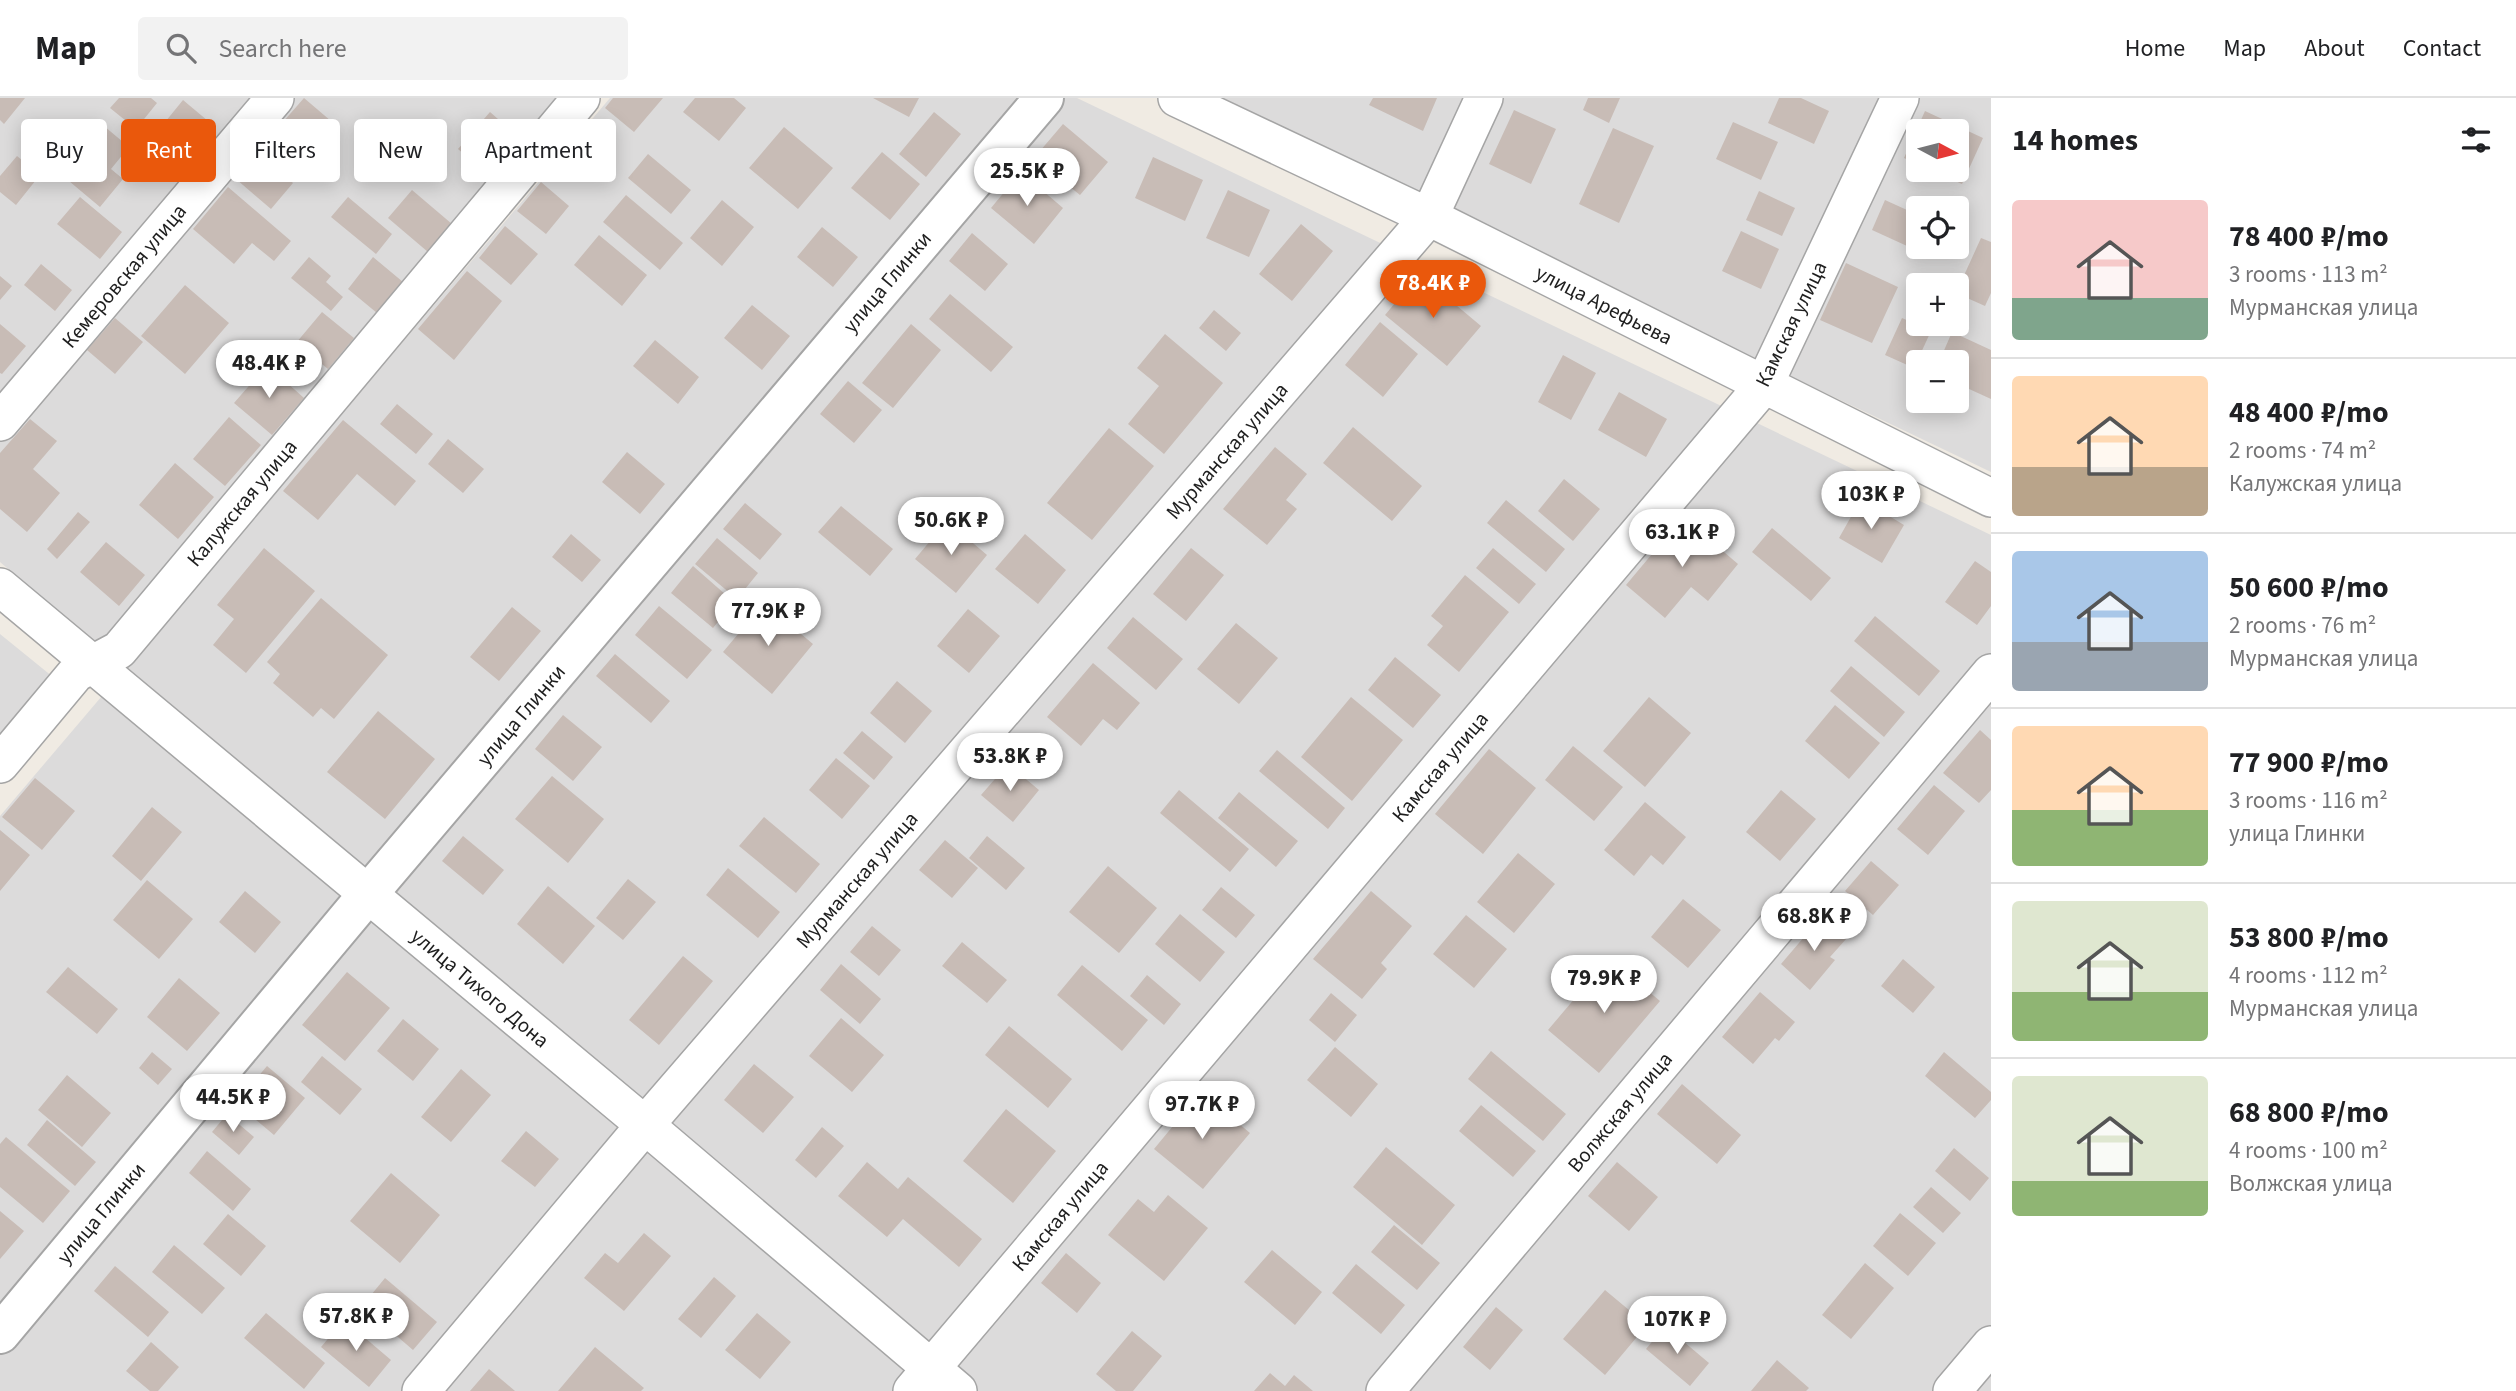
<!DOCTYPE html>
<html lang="en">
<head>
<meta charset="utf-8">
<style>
	body { margin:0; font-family:"Source Sans 3",sans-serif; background:#f2f2f2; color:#202124; height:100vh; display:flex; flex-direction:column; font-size:26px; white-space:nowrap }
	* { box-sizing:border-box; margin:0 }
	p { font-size:23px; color:#757577 }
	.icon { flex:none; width:38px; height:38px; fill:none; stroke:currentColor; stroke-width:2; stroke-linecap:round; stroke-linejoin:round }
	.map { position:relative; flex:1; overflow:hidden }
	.details { display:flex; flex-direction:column; background:#fff; width:525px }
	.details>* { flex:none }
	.banner { position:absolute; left:21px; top:21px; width:665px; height:63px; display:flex; gap:14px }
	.needle { width:46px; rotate:97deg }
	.fabs { position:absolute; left:1906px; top:21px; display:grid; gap:14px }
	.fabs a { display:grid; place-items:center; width:63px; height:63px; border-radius:7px; background:#fff; box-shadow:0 4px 18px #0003; font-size:35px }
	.price { position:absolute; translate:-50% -60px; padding:0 16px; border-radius:24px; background:#fff; color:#222; font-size:23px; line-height:46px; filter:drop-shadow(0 2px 4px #0008) }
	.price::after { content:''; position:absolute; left:50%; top:42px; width:21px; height:16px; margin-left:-10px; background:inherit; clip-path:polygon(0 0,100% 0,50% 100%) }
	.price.current { background:#ea580c; color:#fff }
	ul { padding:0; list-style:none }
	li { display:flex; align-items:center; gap:21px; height:175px; padding:0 21px }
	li+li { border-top:2px solid #e0e0e0 }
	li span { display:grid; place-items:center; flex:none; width:196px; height:140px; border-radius:7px; color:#555 }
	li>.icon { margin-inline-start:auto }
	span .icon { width:84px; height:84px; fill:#fffc; stroke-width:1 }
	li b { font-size:30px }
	h2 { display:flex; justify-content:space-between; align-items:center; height:84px; padding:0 21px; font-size:30px }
	.pill { padding:0 24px; border-radius:7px; background:#fff; box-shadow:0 4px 18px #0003; font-size:24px; line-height:63px }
	.pill.current { background:#ea580c; color:#fff }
	header { display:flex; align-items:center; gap:42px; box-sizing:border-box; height:98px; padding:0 35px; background:#fff; border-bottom:2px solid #e0e0e0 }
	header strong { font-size:33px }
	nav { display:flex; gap:38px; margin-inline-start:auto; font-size:24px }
	.search { width:490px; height:63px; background:#f2f2f2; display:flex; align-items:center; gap:18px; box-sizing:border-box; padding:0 24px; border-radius:7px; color:#757577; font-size:26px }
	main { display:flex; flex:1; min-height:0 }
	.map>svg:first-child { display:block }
</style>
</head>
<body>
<header>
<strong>Map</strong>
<div class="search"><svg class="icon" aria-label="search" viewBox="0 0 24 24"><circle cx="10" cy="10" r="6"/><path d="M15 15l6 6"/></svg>Search here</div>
<nav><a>Home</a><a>Map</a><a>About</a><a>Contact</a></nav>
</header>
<main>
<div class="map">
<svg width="1991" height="1293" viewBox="0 0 1991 1293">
	<rect width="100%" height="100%" fill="#f0ebe3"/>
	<path fill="#dcdbdb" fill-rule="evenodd" d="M0,0H558L100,549L0,464Z
		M610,0H1077L1991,437V1293H0V718Z
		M1208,0H1991V374ZM1918,33H1956V72H1918ZM1918,110H1956V149H1918ZM1918,187H1956V226H1918ZM1918,264H1956V303H1918Z
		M0,536L53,579L0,642Z"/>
	<path fill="#c8bcb6" d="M0,0H25L4,26L0,22Z
		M119,0H151L157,5L136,31L110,10Z
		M304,0L338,29L317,53L283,24Z
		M613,0H663L634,34L605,10Z
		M695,0H734L746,10L719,43L683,14Z
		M873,0H919L909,19Z
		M1373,0H1437L1423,33L1369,7Z
		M1588,0H1620L1609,25L1583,12Z
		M1779,0H1801L1829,13L1814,46L1768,25Z
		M183,2L214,28L188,59L157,34Z
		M1514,12L1556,31L1531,86L1489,66Z
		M1925,13L1983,40L1962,86L1930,72H1956V33H1918V66L1904,60Z
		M490,14L521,41L489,78L458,51Z
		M934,14L961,36L926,79L899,56Z
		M98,23L129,49L111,71L123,81L100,109L57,73Z
		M1733,24L1778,44L1761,82L1716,61Z
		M1063,26L1108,64L1080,97L1034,60Z
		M784,29L833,70L798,111L749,70Z
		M1613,30L1654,48L1619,125L1579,106Z
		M275,35L304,59L287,79L293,85L271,111L236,81Z
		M882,54L920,86L890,122L851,90Z
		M648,56L691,92L671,116L628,80Z
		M17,58L40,77L16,107L0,94V78Z
		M1153,59L1203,82L1185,123L1135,100Z
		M1021,74L1063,110L1034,146L991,110Z
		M541,84L569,108L546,136L517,113Z
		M228,89L291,143L274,163L252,145L234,166L193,131Z
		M412,92L452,126L428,154L388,120Z
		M1228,92L1270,112L1249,159L1206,140Z
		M1759,93L1795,110L1782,138L1746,122Z
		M626,97L683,145L660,172L603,124Z
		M80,99L122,134L100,161L57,126Z
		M348,99L392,136L376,156L331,119Z
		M722,102L754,129L722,168L690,140Z
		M1885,102L1918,117V149H1920L1918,153L1872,132Z
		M1301,126L1333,153L1292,203L1259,176Z
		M505,128L538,156L511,187L479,160Z
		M822,129L858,159L833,189L797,159Z
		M1741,133L1779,151L1761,191L1722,173Z
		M972,135L1008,166L985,193L949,163Z
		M599,137L647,177L622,208L574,167Z
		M1981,140L1991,144V195L1985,208L1956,195Z
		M309,159L331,178L326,184L343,199L331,213L291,180Z
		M373,159L403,184L377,215L348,191Z
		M1846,165L1898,189L1872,245L1820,222Z
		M41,166L72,192L55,213L24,187Z
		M467,173L502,203L454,262L418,231Z
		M1419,176L1481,228L1447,268L1385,217Z
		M0,178L12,188L0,202Z
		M185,187L229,225L185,276L141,238Z
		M950,196L1013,249L991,274L929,221Z
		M752,207L790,238L762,272L724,240Z
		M1214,212L1241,235L1226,253L1199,230Z
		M322,214L354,240L328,271L296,245Z
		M115,220L143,244L115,276L87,252Z
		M1902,220L1931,233L1914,270L1885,257Z
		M1380,224L1418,256L1383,299L1345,267Z
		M0,226L26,248L2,276L0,275Z
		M911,226L941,252L893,310L862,285Z
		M1952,234L1991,252V301L1956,285V264H1939Z
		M1165,236L1223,285L1164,356L1128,326L1159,288L1137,270Z
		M655,242L699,279L678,306L633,268Z
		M1563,257L1596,275L1571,322L1538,304Z
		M267,267L304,300L272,337L234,305Z
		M848,283L882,312L854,345L820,316Z
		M1619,294L1667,321L1646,359L1598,332Z
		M397,306L433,336L416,356L380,326Z
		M229,319L261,347L225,388L193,361Z
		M30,321L57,343L33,371L60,395L27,434L0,411V355Z
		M343,322L416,383L395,408L357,376L318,422L283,393Z
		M1353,329L1422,388L1392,423L1323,365Z
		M1109,330L1154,368L1092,442L1047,405Z
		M448,341L484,371L463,395L428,366Z
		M1275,349L1307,376L1286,402L1297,411L1267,447L1223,411Z
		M627,354L665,386L640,416L602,384Z
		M175,365L214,399L178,441L139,407Z
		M1564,381L1600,411L1573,443L1538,413Z
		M1861,401L1904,427L1882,465L1839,440Z
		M1506,402L1565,451L1546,474L1487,425Z
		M745,405L782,436L760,462L723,431Z
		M841,408L893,451L870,478L818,434Z
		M78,414L90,424L57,461L47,451Z
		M1683,419L1738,466L1708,503L1691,489L1665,520L1626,487Z
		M947,423L987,457L956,495L915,461Z
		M1772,430L1831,480L1811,503L1752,454Z
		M571,436L601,462L582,484L552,459Z
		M1025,436L1066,472L1038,506L995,471Z
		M717,440L758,475L737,501L695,466Z
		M106,444L145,477L119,508L80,474Z
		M264,450L315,493L246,575L213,547L234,521L217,507Z
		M1191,450L1224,477L1186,523L1153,496Z
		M1493,450L1536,486L1519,506L1476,470Z
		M1975,463L1991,474V508L1977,527L1945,504Z
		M693,468L734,504L713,530L671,495Z
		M1465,477L1509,514L1459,574L1427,547L1443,528L1431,518Z
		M321,500L388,557L334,621L321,610L313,619L273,585L280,576L267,564Z
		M764,505L813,546L772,596L723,554Z
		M659,508L712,552L687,581L635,537Z
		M512,509L541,533L499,583L470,559Z
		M968,511L1000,538L969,575L937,548Z
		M1875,518L1940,573L1919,598L1854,543Z
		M1133,519L1183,561L1156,592L1107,550Z
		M1236,525L1278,560L1239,606L1197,571Z
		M615,556L670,603L651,625L596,578Z
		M1395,559L1441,597L1413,630L1368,592Z
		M1093,565L1140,605L1117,632L1103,621L1081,648L1047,619Z
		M1851,568L1905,614L1884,639L1830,593Z
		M897,583L932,613L905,645L870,615Z
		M1351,599L1403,642L1352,703L1301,659Z
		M1649,599L1691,635L1645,689L1603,653Z
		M1835,607L1880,645L1849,681L1805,643Z
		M378,613L435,661L385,721L327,674Z
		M563,617L602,649L573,683L535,651Z
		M1980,632L1991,642V692L1979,705L1943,675Z
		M862,633L893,659L874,682L843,655Z
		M1573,648L1623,689L1594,723L1545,682Z
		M1489,651L1536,690L1483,756L1435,716Z
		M1277,652L1345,710L1328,731L1259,673Z
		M836,660L870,688L842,721L809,692Z
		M1008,666L1039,692L1013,724L981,697Z
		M552,678L604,721L568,765L515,721Z
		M35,680L75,713L42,752L2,719Z
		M1934,687L1965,713L1928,757L1897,731Z
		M1179,692L1249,751L1230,774L1160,715Z
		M1781,692L1816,721L1780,763L1746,734Z
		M1239,694L1298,743L1276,769L1218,720Z
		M1645,704L1686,739L1663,767L1651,757L1634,778L1604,752Z
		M152,709L182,734L141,783L112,758Z
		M764,719L820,766L796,795L739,748Z
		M0,732L30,757L0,793Z
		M463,738L504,772L483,797L442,763Z
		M987,738L1025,770L1006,792L969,760Z
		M945,742L978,770L952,800L919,772Z
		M1518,755L1555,786L1514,835L1477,804Z
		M1871,763L1899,787L1873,817L1845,793Z
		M1108,768L1157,810L1119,855L1069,814Z
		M728,770L780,814L758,840L706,797Z
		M628,781L656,804L623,842L596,820Z
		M147,782L193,821L159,861L113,822Z
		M548,788L595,828L563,866L517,826Z
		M1221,789L1255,817L1236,840L1202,812Z
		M245,793L281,824L255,855L219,824Z
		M1371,793L1412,828L1381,865L1387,871L1362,901L1313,861Z
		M1683,801L1721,832L1688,870L1651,839Z
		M1180,816L1225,854L1200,884L1155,846Z
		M1466,817L1507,851L1474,890L1433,856Z
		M1822,818L1847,840L1830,859L1835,862L1810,892L1781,866Z
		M872,828L901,852L879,878L850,854Z
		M962,844L1007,882L987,905L942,868Z
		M683,858L713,883L659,947L629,922Z
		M1609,860L1660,903L1599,975L1548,932Z
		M1903,861L1935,889L1913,915L1881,888Z
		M841,866L881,901L860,926L820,892Z
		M1082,867L1148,922L1122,953L1057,897Z
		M68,869L118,911L97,936L46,894Z
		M347,874L390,910L345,963L302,927Z
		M1147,877L1181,906L1164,927L1130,898Z
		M179,880L220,915L187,953L147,919Z
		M1760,894L1795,924L1779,943L1775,940L1753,966L1722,939Z
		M1331,895L1357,917L1335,944L1309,922Z
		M841,920L884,957L852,994L809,958Z
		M403,921L439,951L413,983L377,953Z
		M1009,928L1072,981L1048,1010L985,957Z
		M1335,949L1378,986L1351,1019L1307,982Z
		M1491,953L1566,1016L1543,1043L1468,981Z
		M152,954L172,971L158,987L139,970Z
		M1944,954L1991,994V1002L1975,1020L1925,978Z
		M322,958L362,991L340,1017L301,984Z
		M754,966L794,999L763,1035L724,1002Z
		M267,968L305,1000L274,1037L236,1005Z
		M461,971L491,997L451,1044L421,1019Z
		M67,977L111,1015L82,1049L38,1012Z
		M1682,986L1741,1037L1717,1066L1657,1016Z
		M1201,994L1250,1035L1203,1091L1154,1051Z
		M1481,1007L1536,1053L1513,1079L1459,1033Z
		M1006,1011L1056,1053L1013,1105L963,1063Z
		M227,1016L254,1039L239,1057L212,1034Z
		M47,1022L96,1064L75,1088L27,1047Z
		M822,1029L844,1048L816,1080L795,1062Z
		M526,1033L559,1061L535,1089L501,1063Z
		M6,1039L70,1093L43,1125L0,1089V1046Z
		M1386,1049L1455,1107L1422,1147L1353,1089Z
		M1954,1050L1989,1080L1970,1103L1935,1073Z
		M207,1053L251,1091L233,1113L189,1075Z
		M867,1064L898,1091L908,1079L982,1141L959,1169L903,1121L887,1139L838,1098Z
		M1617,1064L1658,1099L1629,1133L1588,1098Z
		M391,1075L440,1117L400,1165L350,1123Z
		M1931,1089L1961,1115L1943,1135L1913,1109Z
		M1168,1097L1208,1130L1164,1183L1108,1137L1138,1101L1154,1114Z
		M0,1113L24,1133L0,1161Z
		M1900,1115L1936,1145L1908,1178L1873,1148Z
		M228,1116L266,1148L241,1178L203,1146Z
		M1394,1127L1440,1165L1417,1192L1371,1154Z
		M644,1135L671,1158L624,1213L584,1180L605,1155L618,1165Z
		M174,1147L225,1190L202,1216L152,1174Z
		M1272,1152L1322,1194L1295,1227L1244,1184Z
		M1066,1155L1101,1185L1077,1215L1041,1185Z
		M1865,1165L1894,1190L1851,1241L1822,1217Z
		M1356,1166L1405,1207L1381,1236L1332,1195Z
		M115,1168L169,1214L148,1239L94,1193Z
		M714,1179L736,1198L701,1240L678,1221Z
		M385,1180L437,1224L413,1252L362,1208Z
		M1605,1192L1647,1227L1605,1277L1563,1241Z
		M1496,1209L1523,1232L1490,1272L1463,1249Z
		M266,1215L325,1265L304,1291L244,1240Z
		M757,1215L791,1244L760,1281L725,1252Z
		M344,1222L391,1262L369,1289L321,1249Z
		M1665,1228L1709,1265L1690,1288L1646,1251Z
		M1132,1233L1162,1258L1133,1293H1116L1096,1276Z
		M151,1244L179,1269L158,1293H150L126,1273Z
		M595,1249L644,1290L641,1293H558Z
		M1777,1262L1809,1290L1806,1293H1751Z
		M489,1271L515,1293H470Z
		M1270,1275L1285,1288L1294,1277L1313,1293H1254Z"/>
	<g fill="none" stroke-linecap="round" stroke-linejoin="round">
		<g stroke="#a5a5a5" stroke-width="40">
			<path id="minor" d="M1177,0L1429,119L1991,400
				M0,324L275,0
				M0,489L645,1027L958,1293
				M0,666L76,575L119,552L581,0
				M421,1293L645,1027L1429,119L1484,0
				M912,1293L1764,287L1900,0
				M1385,1293L1991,575
				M1952,1293L1991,1247"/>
		</g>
		<g stroke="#a5a5a5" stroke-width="42">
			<path id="tertiary" d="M0,1236L368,796L1044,0"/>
		</g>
		<use href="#minor" stroke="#fff" stroke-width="37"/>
		<use href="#tertiary" stroke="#fff" stroke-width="38"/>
	</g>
	<g text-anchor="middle" stroke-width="6" stroke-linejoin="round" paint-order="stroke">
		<g font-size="21" fill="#1e1e1e" stroke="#fff">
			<text transform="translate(124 178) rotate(-50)" y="7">Кемеровская улица</text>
			<text transform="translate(887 184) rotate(-50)" y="7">улица Глинки</text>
			<text transform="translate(1604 207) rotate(27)" y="7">улица Арефьева</text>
			<text transform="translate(1791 226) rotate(-64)" y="7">Камская улица</text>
			<text transform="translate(1227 353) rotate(-49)" y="7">Мурманская улица</text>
			<text transform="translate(242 405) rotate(-50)" y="7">Калужская улица</text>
			<text transform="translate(521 617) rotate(-50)" y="7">улица Глинки</text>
			<text transform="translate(1440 669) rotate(-50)" y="7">Камская улица</text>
			<text transform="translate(857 782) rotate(-49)" y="7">Мурманская улица</text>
			<text transform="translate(480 890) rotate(40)" y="7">улица Тихого Дона</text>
			<text transform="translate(1620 1014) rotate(-50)" y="7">Волжская улица</text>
			<text transform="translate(101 1115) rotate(-50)" y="7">улица Глинки</text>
			<text transform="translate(1060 1118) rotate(-50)" y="7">Камская улица</text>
		</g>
	</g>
</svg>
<div class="fabs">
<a><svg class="needle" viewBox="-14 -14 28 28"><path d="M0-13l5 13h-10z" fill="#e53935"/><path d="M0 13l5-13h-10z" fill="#757577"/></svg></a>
<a><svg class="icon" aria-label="locate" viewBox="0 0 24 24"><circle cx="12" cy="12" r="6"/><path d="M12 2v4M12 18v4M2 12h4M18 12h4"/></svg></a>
<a>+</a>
<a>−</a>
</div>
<b class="price" style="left:1027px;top:110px">25.5K ₽</b>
<b class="price current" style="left:1433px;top:222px">78.4K ₽</b>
<b class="price" style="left:269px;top:302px">48.4K ₽</b>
<b class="price" style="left:1871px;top:433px">103K ₽</b>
<b class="price" style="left:951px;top:459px">50.6K ₽</b>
<b class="price" style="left:1682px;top:471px">63.1K ₽</b>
<b class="price" style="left:768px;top:550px">77.9K ₽</b>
<b class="price" style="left:1010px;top:695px">53.8K ₽</b>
<b class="price" style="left:1814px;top:855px">68.8K ₽</b>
<b class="price" style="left:1604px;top:917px">79.9K ₽</b>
<b class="price" style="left:233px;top:1036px">44.5K ₽</b>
<b class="price" style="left:1202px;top:1043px">97.7K ₽</b>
<b class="price" style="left:356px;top:1255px">57.8K ₽</b>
<b class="price" style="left:1677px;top:1258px">107K ₽</b>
<div class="banner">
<a class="pill">Buy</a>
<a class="pill current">Rent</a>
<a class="pill">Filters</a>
<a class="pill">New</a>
<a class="pill">Apartment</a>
</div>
</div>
<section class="details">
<h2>14 homes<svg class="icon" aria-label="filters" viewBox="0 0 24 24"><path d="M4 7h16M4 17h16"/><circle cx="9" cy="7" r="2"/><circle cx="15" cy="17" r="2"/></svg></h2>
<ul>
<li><span style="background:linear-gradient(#f6c9c9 70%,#7fa58c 0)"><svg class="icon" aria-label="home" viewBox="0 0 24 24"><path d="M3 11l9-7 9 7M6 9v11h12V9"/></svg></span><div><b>78 400 ₽/mo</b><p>3 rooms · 113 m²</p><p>Мурманская улица</p></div></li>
<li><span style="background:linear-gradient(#ffd9b3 65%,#b9a48a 0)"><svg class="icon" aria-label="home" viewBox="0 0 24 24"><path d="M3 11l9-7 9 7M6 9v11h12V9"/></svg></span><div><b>48 400 ₽/mo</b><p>2 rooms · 74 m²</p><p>Калужская улица</p></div></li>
<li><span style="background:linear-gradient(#a9c7e8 65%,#9aa5b1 0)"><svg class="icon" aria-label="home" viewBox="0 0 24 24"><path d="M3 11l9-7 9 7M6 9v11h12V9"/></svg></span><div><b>50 600 ₽/mo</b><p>2 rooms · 76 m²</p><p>Мурманская улица</p></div></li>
<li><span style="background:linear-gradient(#ffd9b3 60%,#8fb573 0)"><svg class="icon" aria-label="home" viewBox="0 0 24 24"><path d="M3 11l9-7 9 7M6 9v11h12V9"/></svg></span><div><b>77 900 ₽/mo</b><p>3 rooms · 116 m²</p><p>улица Глинки</p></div></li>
<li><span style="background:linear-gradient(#dfe7d0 65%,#8fb573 0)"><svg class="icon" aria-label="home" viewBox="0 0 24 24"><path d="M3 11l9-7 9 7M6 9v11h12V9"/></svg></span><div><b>53 800 ₽/mo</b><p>4 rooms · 112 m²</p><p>Мурманская улица</p></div></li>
<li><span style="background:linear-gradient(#dfe7d0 75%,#8fb573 0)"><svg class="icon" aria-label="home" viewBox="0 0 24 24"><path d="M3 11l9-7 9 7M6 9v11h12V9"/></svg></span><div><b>68 800 ₽/mo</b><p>4 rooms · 100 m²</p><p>Волжская улица</p></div></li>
</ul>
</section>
</main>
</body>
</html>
